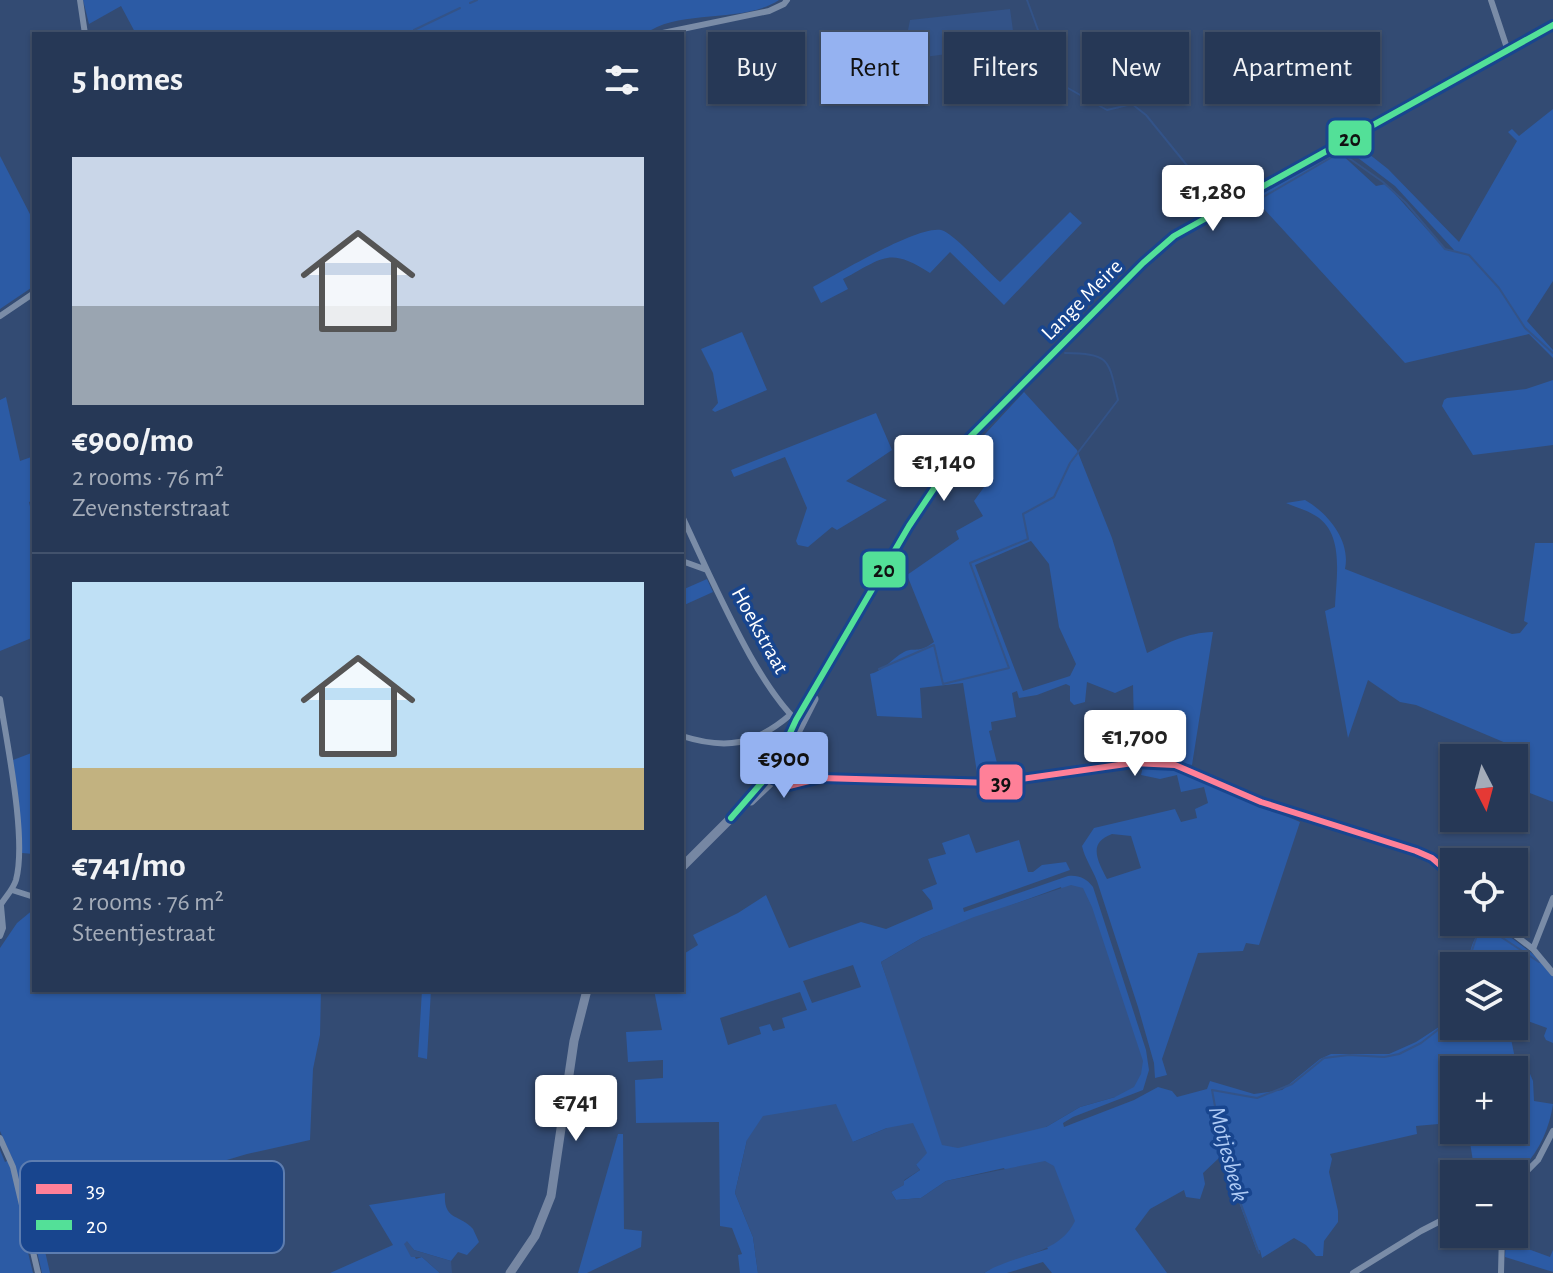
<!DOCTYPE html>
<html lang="en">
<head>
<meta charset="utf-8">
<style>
	body { margin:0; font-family:"Alegreya Sans",sans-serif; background:#324360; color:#f1f3f6; height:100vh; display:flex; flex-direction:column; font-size:30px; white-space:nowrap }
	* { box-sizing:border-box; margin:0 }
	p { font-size:26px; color:#a4acb9 }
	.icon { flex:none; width:44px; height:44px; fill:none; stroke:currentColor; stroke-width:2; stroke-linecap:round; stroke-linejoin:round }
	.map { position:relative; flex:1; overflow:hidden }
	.details { position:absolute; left:32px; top:32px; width:652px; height:960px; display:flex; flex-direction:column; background:#263856; border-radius:0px; box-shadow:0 2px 6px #0004,0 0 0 2px #42526c }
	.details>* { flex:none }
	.banner { position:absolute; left:708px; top:32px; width:724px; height:72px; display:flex; gap:16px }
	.needle { width:52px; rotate:174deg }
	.buttons { position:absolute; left:1440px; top:744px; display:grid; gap:16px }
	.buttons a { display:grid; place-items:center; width:88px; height:88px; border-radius:0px; background:#263856; box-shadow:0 2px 6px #0004,0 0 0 2px #42526c; font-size:40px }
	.price { position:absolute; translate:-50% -68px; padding:0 18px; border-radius:8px; background:#fff; color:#222; font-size:26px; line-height:52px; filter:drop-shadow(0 2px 4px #0008) }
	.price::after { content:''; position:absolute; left:50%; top:48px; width:24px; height:18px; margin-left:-12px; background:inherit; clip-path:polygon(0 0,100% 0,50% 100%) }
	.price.current { background:#95b2f1; color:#111 }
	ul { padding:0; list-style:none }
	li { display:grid; align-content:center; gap:16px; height:424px; padding:0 40px }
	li+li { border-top:2px solid #42526c }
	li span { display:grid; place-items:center; height:248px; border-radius:0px; color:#555 }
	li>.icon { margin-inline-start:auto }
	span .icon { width:144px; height:144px; fill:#fffc; stroke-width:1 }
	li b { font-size:34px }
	h2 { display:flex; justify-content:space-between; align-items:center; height:96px; padding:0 40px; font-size:34px }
	.pill { padding:0 28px; border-radius:0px; background:#263856; box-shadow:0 2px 6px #0004,0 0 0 2px #42526c; font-size:28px; line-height:72px }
	.pill.current { background:#95b2f1; color:#111 }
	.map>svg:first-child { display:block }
</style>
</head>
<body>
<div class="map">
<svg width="1553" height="1273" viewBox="0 0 1553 1273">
	<rect width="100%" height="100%" fill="#334b73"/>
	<path fill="#2c5ba5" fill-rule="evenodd" d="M83,0H779C743,24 679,8 645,34H136L121,6L89,24Z
		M1553,109V281L1527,321L1553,350V358L1529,334L1405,363L1254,198L1339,152L1376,186L1386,184L1443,247L1449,251L1454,250L1395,186L1345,148L1355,143L1388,169L1459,242L1517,141L1508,132L1512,129L1519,136Z
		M0,156L34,222V286L0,309Z
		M1070,212L1082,223L1004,305L950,252L930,273C889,246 883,258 843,279L848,289L821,303L813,287C836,275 924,221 944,231C958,238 986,270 1000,282Z
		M742,332L767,390L715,412L712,410L718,403L713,373L701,349Z
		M1553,380V445L1473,455L1442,406L1444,400L1447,398L1526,389Z
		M1024,392L1077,450L1112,538L1147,653C1170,642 1186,633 1213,632L1192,765L1160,758L1143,759V743L1149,742L1148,728L1134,726L1133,685L1115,693L1087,682L1085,702L1074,705L1070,701V686L1066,684L1037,695L1019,698L1017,691L1012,693L1016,717L991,722L992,730L989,731L1001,779H978L963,683L920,688L922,718L877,716L870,674C884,671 891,659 904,652C914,646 917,655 934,642L907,575L959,539L956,531L983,516L974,501L987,483L961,460ZM1031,541L1049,564L1059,627L1076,664L1070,676L1023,691L975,565Z
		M6,397L20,461L34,456V500L29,502L34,524V637L0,651V400Z
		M876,413L892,450L846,481L887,500L837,530L832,527L808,547L798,545L796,541L807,508L785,457L734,477L731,470Z
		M1305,500C1328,513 1351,541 1345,569L1512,634L1520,633L1528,623L1524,621L1535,543H1553V802L1514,787V760L1520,749L1416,705L1400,702L1368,680L1348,738L1325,611L1335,607C1336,578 1345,534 1316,516C1307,510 1295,507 1286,503Z
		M707,579L713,592L682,606V590Z
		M34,752V854L22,853L13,760Z
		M1143,766L1179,771L1300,822L1259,945L1246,943L1243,951L1198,953L1162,1059L1167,1075L1155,1078L1154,1063L1138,1007L1097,881C1092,868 1085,859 1082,846L1094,828L1175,809L1181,822L1197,818L1195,809L1208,803L1204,787L1181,792L1177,775L1160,779L1141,775ZM1112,834L1131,836L1141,868L1107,879C1098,861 1087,843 1112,834Z
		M969,834L976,853L1019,840L1028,872H1033L1042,865L1066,862L1070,870L963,908L964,912L1068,876C1079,875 1086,878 1093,887L1146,1050L1149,1070L1143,1090L1073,1117L1063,1123L1064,1127L1134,1100L1158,1087L1172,1091L1177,1097L1207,1089L1210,1081L1254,1094L1282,1090L1320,1059L1331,1054H1389L1416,1042L1442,1025L1454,1000V1026H1514V966H1466C1472,948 1473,929 1493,924L1533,954L1553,976V1043L1546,1040L1544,1036L1547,1028L1525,1020L1521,1032L1510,1034L1517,1068L1528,1069L1533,1081L1534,1101L1553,1104C1549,1132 1536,1158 1514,1176L1475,1174L1468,1130H1514V1070H1454V1114H1449L1450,1123L1416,1126L1417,1134L1330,1154L1332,1159L1329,1172L1338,1211V1222L1324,1241L1323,1256H1316L1306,1245L1294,1238L1262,1258L1260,1250L1257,1251L1226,1167L1219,1158L1203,1173L1205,1184L1200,1199L1186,1197L1184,1190L1150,1209L1135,1229L1167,1273H1052L1043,1262L1007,1273H984L999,1263L1048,1249L1004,1168L946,1181L921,1198L896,1200L891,1192L903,1185L904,1181L920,1170L887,1128L853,1142L747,1140L735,1193L753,1237L758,1273H740L738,1255L742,1254L732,1228L720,1226L719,1122L636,1123L635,1080L663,1078V1060L628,1062L626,1032L662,1030L654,990H682V955L698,945L693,935L738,913L766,895L789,948L861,922L886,929L933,909L931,901L922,890L937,884L928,859L946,854L942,843ZM1061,887L1115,1097L1080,1107L1046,1127L905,1029L881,962L922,938ZM853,965L861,987L812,1003L803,981ZM800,992L807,1010L782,1018L785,1028L773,1031L770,1024L759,1027L761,1034L728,1045L720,1018Z
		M34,909V990H321L320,1035L313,1069L310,1140L247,1154L166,1178H143L95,1196L39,1225L50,1273H42L32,1230L23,1232L33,1273H0V1150L5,1162L12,1158L0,1131V948L17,923Z
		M422,990H431L427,1059L418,1057Z
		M618,1134H623L624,1229L642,1231L641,1247L587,1273H578Z
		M445,1193C443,1221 460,1214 473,1229C475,1233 477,1238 479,1242L467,1255L458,1252L451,1261L414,1250L407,1242L416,1259L422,1257L440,1273H330L393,1245L369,1205Z
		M1506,1241L1550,1257L1553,1250V1272L1505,1257Z"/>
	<path fill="#335388" d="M1010,9L1015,45L902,60L910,20Z
		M1071,885L1083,888L1092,907L1143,1061L1141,1074L1134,1087L1115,1097L1080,1107L1046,1127L958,1148L942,1145L881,962L922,938L974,917Z
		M836,1104L853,1142L887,1128L913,1123L927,1153L916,1165L920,1170L904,1180V1185L891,1192L896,1200L921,1198L946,1181L1045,1161L1054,1166L1075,1221C1058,1256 1014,1254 984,1273H758L753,1237L735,1193L747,1140L763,1116Z
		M407,1241L414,1250L451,1261L452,1273H440L422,1257H411L404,1244Z"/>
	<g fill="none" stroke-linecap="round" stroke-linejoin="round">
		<path stroke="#335388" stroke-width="2" d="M1027,0L1057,82L1107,110L1132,104L1146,115L1207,190L1224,197
			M470,3L477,0
			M414,30L460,8
			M1258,200L1339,153L1346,156L1383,182L1406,203L1445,249L1469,255L1499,288L1525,328L1553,353
			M879,669L934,645L943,684L1009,668L970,563L1028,539L1023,514L1054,497L1070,463L1118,400C1108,358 1110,354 1065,353
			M1467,966L1477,935L1483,929L1492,931L1539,962
			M1259,1253L1225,1161L1212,1090L1257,1098L1292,1084L1324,1058L1349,1055L1384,1057L1399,1054L1421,1043L1443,1026L1454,1002"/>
		<path stroke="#7a8ca7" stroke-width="6" d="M80,0L85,34
			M1491,0L1508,51
			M658,34L769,11L784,4L787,0
			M0,316L34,293
			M682,516L707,570
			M682,561L707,570C729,616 762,688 798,722
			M0,699C7,744 27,839 16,880C13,890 5,897 0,906
			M682,736C726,750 755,745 790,715
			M773,780L789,786L821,778L993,783L1133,763L1175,765L1261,802L1416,851L1432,858L1454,877
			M12,890L34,897
			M1498,922L1533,949L1553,973
			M0,936L3,928L1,906
			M1533,949L1553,898
			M0,1138L13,1167L38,1273
			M1514,1184L1538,1160L1553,1131
			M1353,1273L1421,1231L1454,1214
			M1501,1273L1502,1234"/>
		<path stroke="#7687a3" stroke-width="9" d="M751,801L773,780L814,699
			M731,818L764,780L779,757L796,720L909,526L965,442L1143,263L1174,236L1553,25
			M682,867L734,815
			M510,1273L535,1236L551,1196L574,1041L587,990"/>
		<g stroke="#18458e" stroke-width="12">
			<path id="bus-1" d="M766,776L789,786L821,778L993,783L1133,763L1175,765L1261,802L1416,851L1432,858L1454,877"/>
		</g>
		<g stroke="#18458e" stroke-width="12">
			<path id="bus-2" d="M731,818L764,780L779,757L796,720L909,526L965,442L1143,263L1174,236L1553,25"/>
		</g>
		<use href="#bus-1" stroke="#ff8098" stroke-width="6"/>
		<use href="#bus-2" stroke="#53e098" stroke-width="6"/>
	</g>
	<g text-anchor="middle" stroke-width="7" stroke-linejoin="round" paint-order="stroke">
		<g font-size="22" fill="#fff" stroke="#18458e">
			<text transform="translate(1081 299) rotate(-45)" y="8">Lange Meire</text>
			<text transform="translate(761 630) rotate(61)" y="8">Hoekstraat</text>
		</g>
		<g font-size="24" font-style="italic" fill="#b0ccf6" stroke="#18458e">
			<text transform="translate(1229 1154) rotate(75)" y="8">Motjesbeek</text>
		</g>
	</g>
	<rect x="20" y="1161" width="264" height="92" rx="12" fill="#18458e" stroke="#5d7db0" stroke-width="2"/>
	<rect x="36" y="1184" width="36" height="10" fill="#ff8098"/>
	<rect x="36" y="1220" width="36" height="10" fill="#53e098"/>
	<g font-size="22" fill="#fff">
		<text x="86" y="1197">39</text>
		<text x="86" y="1233">20</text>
	</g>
	<g stroke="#18458e" stroke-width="3">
		<rect x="1327" y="119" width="46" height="38" rx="8" fill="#53e098"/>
		<rect x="861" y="550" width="46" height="39" rx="8" fill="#53e098"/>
		<rect x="978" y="763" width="46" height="38" rx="8" fill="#ff8098"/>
	</g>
	<g font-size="22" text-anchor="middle" font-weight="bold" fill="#111">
		<text x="1350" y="146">20</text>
		<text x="884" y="577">20</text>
		<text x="1001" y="790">39</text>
	</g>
</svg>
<div class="buttons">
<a><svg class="needle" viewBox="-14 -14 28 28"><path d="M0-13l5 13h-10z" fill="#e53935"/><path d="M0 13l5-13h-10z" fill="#a4acb9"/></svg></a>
<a><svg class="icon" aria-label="locate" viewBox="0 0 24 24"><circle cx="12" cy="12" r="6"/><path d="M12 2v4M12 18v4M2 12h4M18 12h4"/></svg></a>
<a><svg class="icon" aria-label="layers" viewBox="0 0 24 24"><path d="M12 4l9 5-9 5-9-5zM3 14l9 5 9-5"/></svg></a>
<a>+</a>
<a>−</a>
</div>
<b class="price" style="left:1213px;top:233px">€1,280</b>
<b class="price" style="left:944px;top:503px">€1,140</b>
<b class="price" style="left:1135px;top:778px">€1,700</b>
<b class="price current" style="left:784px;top:800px">€900</b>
<b class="price" style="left:576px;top:1143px">€741</b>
<div class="banner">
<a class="pill">Buy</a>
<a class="pill current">Rent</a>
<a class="pill">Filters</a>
<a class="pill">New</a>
<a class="pill">Apartment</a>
</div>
<section class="details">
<h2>5 homes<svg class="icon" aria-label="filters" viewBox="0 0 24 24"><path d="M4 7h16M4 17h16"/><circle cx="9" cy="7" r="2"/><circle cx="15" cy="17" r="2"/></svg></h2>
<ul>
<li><span style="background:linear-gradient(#c9d6e8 60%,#9aa5b1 0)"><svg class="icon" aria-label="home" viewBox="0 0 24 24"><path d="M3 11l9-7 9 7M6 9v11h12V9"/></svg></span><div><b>€900/mo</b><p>2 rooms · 76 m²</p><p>Zevensterstraat</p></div></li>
<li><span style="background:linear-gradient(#bfe0f5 75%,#c2b280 0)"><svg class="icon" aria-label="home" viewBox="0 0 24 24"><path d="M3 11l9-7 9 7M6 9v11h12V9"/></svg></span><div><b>€741/mo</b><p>2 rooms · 76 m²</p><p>Steentjestraat</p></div></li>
</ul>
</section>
</div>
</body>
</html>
